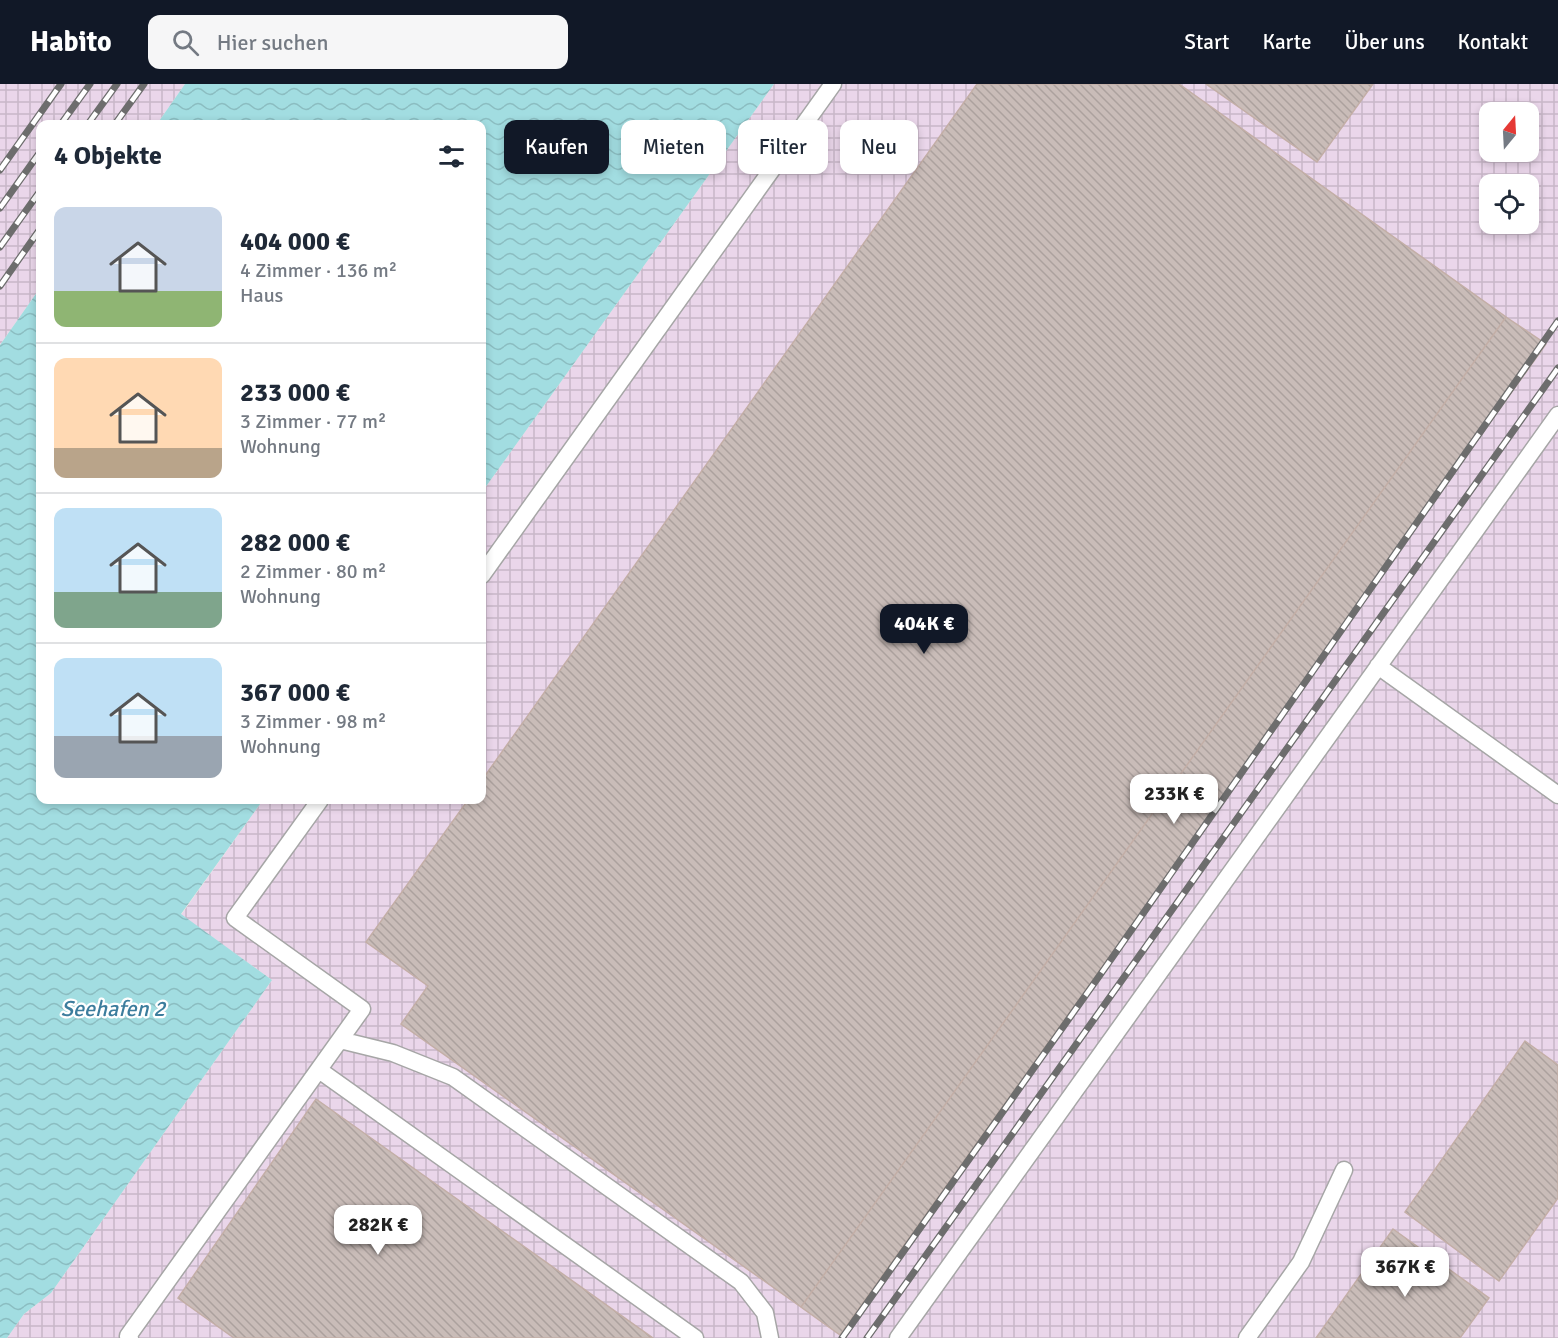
<!DOCTYPE html>
<html lang="de">
<head>
<meta charset="utf-8">
<style>
	body { margin:0; font-family:Signika,sans-serif; background:#f6f6f7; color:#1f2937; height:100vh; display:flex; flex-direction:column; font-size:22px; white-space:nowrap }
	* { box-sizing:border-box; margin:0 }
	p { font-size:20px; color:#747a83 }
	.icon { flex:none; width:33px; height:33px; fill:none; stroke:currentColor; stroke-width:2; stroke-linecap:round; stroke-linejoin:round }
	.map { position:relative; flex:1; overflow:hidden }
	.sheet { position:absolute; left:36px; top:36px; width:450px; height:684px; display:flex; flex-direction:column; background:#fff; border-radius:12px; box-shadow:0 3px 9px #0003 }
	.sheet>* { flex:none }
	.top-card { position:absolute; left:504px; top:36px; width:570px; height:54px; display:flex; gap:12px }
	.needle { width:39px; rotate:18deg }
	.buttons { position:absolute; left:1479px; top:18px; display:grid; gap:12px }
	.buttons a { display:grid; place-items:center; width:60px; height:60px; border-radius:12px; background:#fff; box-shadow:0 3px 9px #0003; font-size:30px }
	.price { position:absolute; translate:-50% -51px; padding:0 14px; border-radius:12px; background:#fff; color:#222; font-size:20px; line-height:39px; filter:drop-shadow(0 2px 3px #0008) }
	.price::after { content:''; position:absolute; left:50%; top:36px; width:18px; height:14px; margin-left:-9px; background:inherit; clip-path:polygon(0 0,100% 0,50% 100%) }
	.price.active { background:#111827; color:#fff }
	ul { padding:0; list-style:none }
	li { display:flex; align-items:center; gap:18px; height:150px; padding:0 18px }
	li+li { border-top:2px solid #e0e1e3 }
	li span { display:grid; place-items:center; flex:none; width:168px; height:120px; border-radius:12px; color:#555 }
	li>.icon { margin-inline-start:auto }
	span .icon { width:72px; height:72px; fill:#fffc; stroke-width:1 }
	li b { font-size:26px }
	h2 { display:flex; justify-content:space-between; align-items:center; height:72px; padding:0 18px; font-size:26px }
	.tag { padding:0 21px; border-radius:12px; background:#fff; box-shadow:0 3px 9px #0003; font-size:21px; line-height:54px }
	.tag.active { background:#111827; color:#fff }
	header { display:flex; align-items:center; gap:36px; box-sizing:border-box; height:84px; padding:0 30px; background:#111827; color:#fff }
	header strong { font-size:28px }
	nav { display:flex; gap:33px; margin-inline-start:auto; font-size:21px }
	.search { width:420px; height:54px; background:#f6f6f7; display:flex; align-items:center; gap:15px; box-sizing:border-box; padding:0 21px; border-radius:12px; color:#747a83; font-size:22px }
	.map>svg:first-child { display:block }
</style>
</head>
<body>
<header>
<strong>Habito</strong>
<div class="search"><svg class="icon" aria-label="search" viewBox="0 0 24 24"><circle cx="10" cy="10" r="6"/><path d="M15 15l6 6"/></svg>Hier suchen</div>
<nav><a>Start</a><a>Karte</a><a>Über uns</a><a>Kontakt</a></nav>
</header>
<div class="map">
<svg width="1558" height="1254" viewBox="0 0 1558 1254">
	<defs>
		<pattern id="industrial-grid" width="8" height="8" patternUnits="userSpaceOnUse" patternTransform="scale(1.5)"><rect width="8" height="8" fill="#ead6ea"/><path d="M0 4h8M4 0v8" fill="none" stroke="#c8b7c8"/></pattern>
		<pattern id="water-waves" width="16" height="10" patternUnits="userSpaceOnUse" patternTransform="scale(1.5)"><rect width="16" height="10" fill="#a2dde1"/><path d="M0 5q4-4 8 0t8 0" fill="none" stroke="#8bbdc1"/></pattern>
		<pattern id="building-back-hatch" width="6" height="6" patternUnits="userSpaceOnUse" patternTransform="scale(1.5)"><rect width="6" height="6" fill="#c9bcb8"/><path d="M-1 5l2 2M0 0l6 6M5-1l2 2" fill="none" stroke="#aca19e"/></pattern>
	</defs>
	<rect width="100%" height="100%" fill="#f1ebe5"/>
	<path fill="url(#industrial-grid)" fill-rule="evenodd" d="M0,0H185L157,40H40V204L0,261Z
		M774,0H1558V1254H7L24,1230L51,1209L272,896L181,831L263,716H482V408ZM1490,28H1528V68H1490ZM1490,100H1528V140H1490Z"/>
	<path fill="url(#water-waves)" d="M185,0H774L482,408V40H157Z
		M40,204V716H263L181,830L272,896L51,1209L24,1230L7,1254H0V261Z"/>
	<path fill="url(#building-back-hatch)" stroke="#c3aea6" stroke-width="1.5" d="M977,0H1179L1506,233L801,1223L401,940L428,902L366,858L468,716H482V696Z
		M1206,0H1373L1317,78Z
		M1506,233L1546,260L840,1251L801,1223Z
		M1525,957L1558,981V1114L1499,1197L1405,1128Z
		M316,1015L653,1254H234L178,1214Z
		M1393,1145L1489,1214L1460,1254H1316Z"/>
	<g fill="none" stroke-linecap="round" stroke-linejoin="round">
		<g stroke="#a6a6a6" stroke-width="19">
			<path id="lane" d="M482,491L833,0
				M1378,582L1558,711
				M340,956L393,969L453,993L741,1198L765,1229L770,1254
				M319,986L695,1254
				M130,1254L128,1252L362,925L235,834L320,716
				M898,1254L1558,331
				M1247,1254L1301,1178L1344,1086"/>
		</g>
		<use href="#lane" stroke="#fff" stroke-width="16"/>
		<g stroke="#6d6d6d" stroke-width="7">
			<path id="rail" d="M61,40L90,0
				M88,40L117,0
				M115,40L144,0
				M0,86L61,0
				M0,124L40,68
				M0,163L40,107
				M0,202L40,145
				M842,1254L1100,891L1558,237
				M867,1254L1558,284"/>
		</g>
		<use href="#rail" stroke="#fff" stroke-width="4.5" stroke-dasharray="14" stroke-linecap="butt"/>
	</g>
	<g text-anchor="middle" stroke-width="4.5" stroke-linejoin="round" paint-order="stroke">
		<g font-size="22" font-style="italic" fill="#3c7d9d" stroke="#fff">
			<text x="113" y="932">Seehafen 2</text>
		</g>
	</g>
</svg>
<div class="buttons">
<a><svg class="needle" viewBox="-14 -14 28 28"><path d="M0-13l5 13h-10z" fill="#e53935"/><path d="M0 13l5-13h-10z" fill="#747a83"/></svg></a>
<a><svg class="icon" aria-label="locate" viewBox="0 0 24 24"><circle cx="12" cy="12" r="6"/><path d="M12 2v4M12 18v4M2 12h4M18 12h4"/></svg></a>
</div>
<b class="price active" style="left:924px;top:571px">404K €</b>
<b class="price" style="left:1174px;top:741px">233K €</b>
<b class="price" style="left:378px;top:1172px">282K €</b>
<b class="price" style="left:1405px;top:1214px">367K €</b>
<div class="top-card">
<a class="tag active">Kaufen</a>
<a class="tag">Mieten</a>
<a class="tag">Filter</a>
<a class="tag">Neu</a>
</div>
<section class="sheet">
<h2>4 Objekte<svg class="icon" aria-label="filters" viewBox="0 0 24 24"><path d="M4 7h16M4 17h16"/><circle cx="9" cy="7" r="2"/><circle cx="15" cy="17" r="2"/></svg></h2>
<ul>
<li><span style="background:linear-gradient(#c9d6e8 70%,#8fb573 0)"><svg class="icon" aria-label="home" viewBox="0 0 24 24"><path d="M3 11l9-7 9 7M6 9v11h12V9"/></svg></span><div><b>404 000 €</b><p>4 Zimmer · 136 m²</p><p>Haus</p></div></li>
<li><span style="background:linear-gradient(#ffd9b3 75%,#b9a48a 0)"><svg class="icon" aria-label="home" viewBox="0 0 24 24"><path d="M3 11l9-7 9 7M6 9v11h12V9"/></svg></span><div><b>233 000 €</b><p>3 Zimmer · 77 m²</p><p>Wohnung</p></div></li>
<li><span style="background:linear-gradient(#bfe0f5 70%,#7fa58c 0)"><svg class="icon" aria-label="home" viewBox="0 0 24 24"><path d="M3 11l9-7 9 7M6 9v11h12V9"/></svg></span><div><b>282 000 €</b><p>2 Zimmer · 80 m²</p><p>Wohnung</p></div></li>
<li><span style="background:linear-gradient(#bfe0f5 65%,#9aa5b1 0)"><svg class="icon" aria-label="home" viewBox="0 0 24 24"><path d="M3 11l9-7 9 7M6 9v11h12V9"/></svg></span><div><b>367 000 €</b><p>3 Zimmer · 98 m²</p><p>Wohnung</p></div></li>
</ul>
</section>
</div>
</body>
</html>
